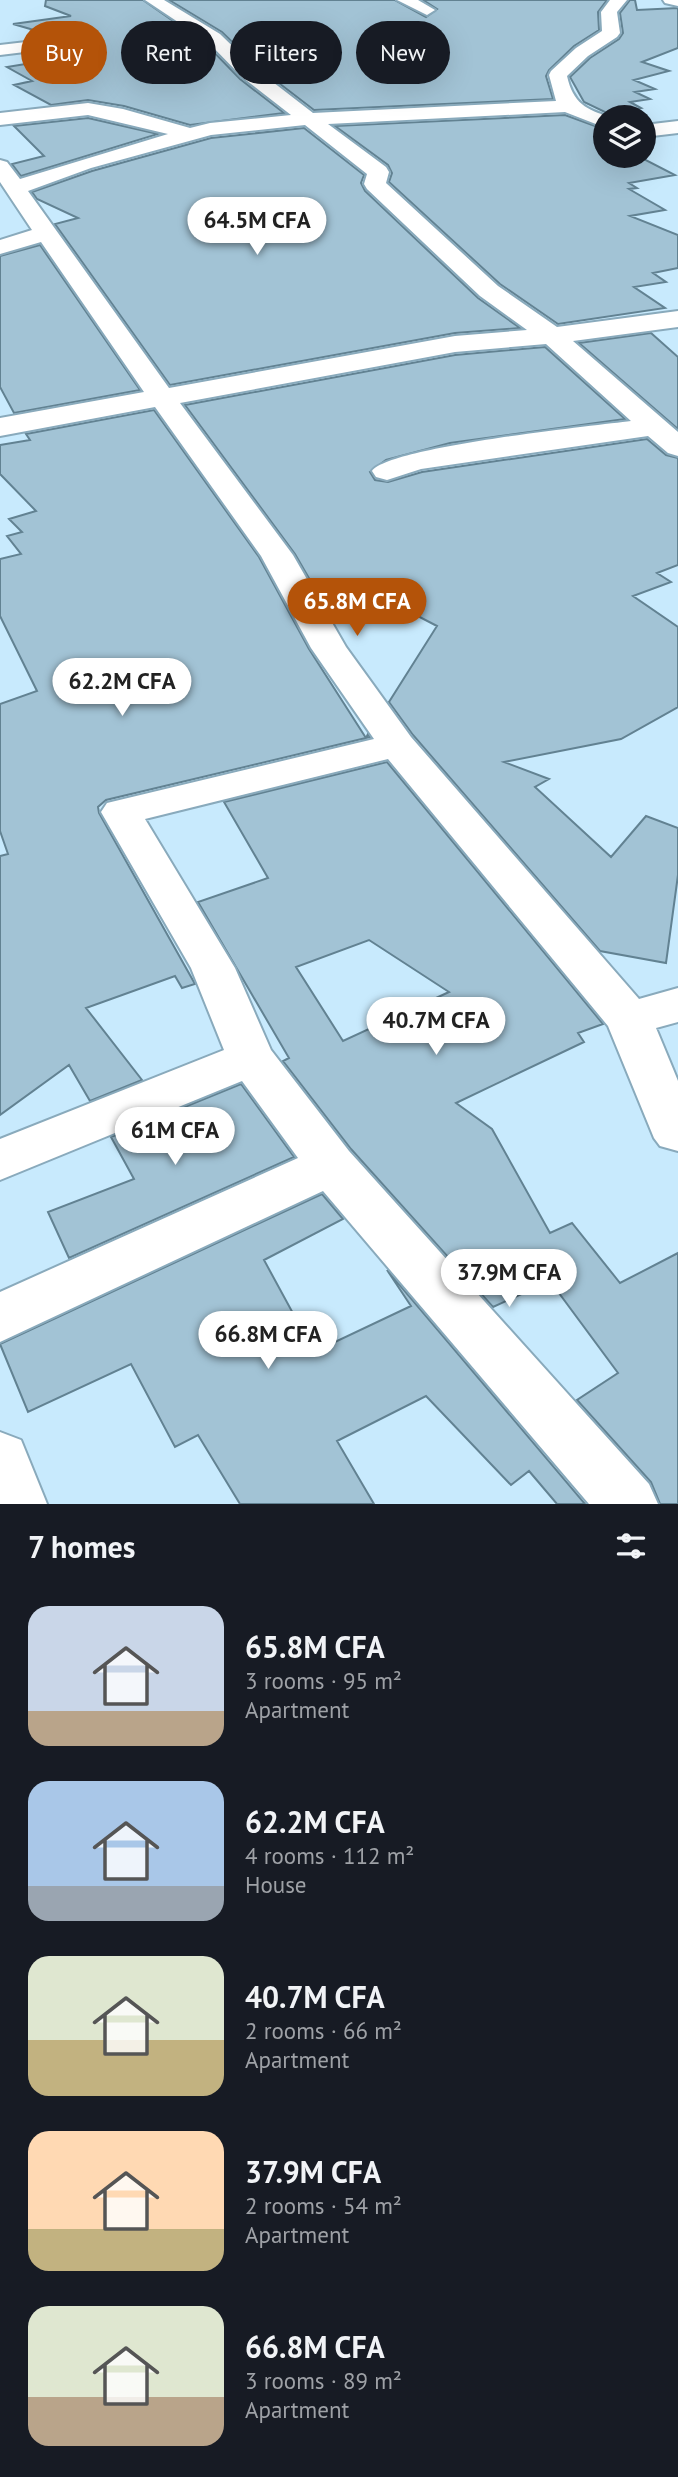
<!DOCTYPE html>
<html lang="en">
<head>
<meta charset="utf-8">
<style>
	body { margin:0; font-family:"PT Sans",sans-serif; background:#20242c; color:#f1f3f6; height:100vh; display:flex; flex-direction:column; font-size:26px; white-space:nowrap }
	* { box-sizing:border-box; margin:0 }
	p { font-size:23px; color:#9ea1a6 }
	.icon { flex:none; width:38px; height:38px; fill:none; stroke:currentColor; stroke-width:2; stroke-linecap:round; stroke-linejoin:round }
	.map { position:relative; height:1504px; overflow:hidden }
	.details { display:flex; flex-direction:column; background:#171b24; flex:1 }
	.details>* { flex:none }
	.top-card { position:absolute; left:21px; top:21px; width:637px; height:63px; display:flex; gap:14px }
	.controls { position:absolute; left:593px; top:105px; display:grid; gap:14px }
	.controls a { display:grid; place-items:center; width:63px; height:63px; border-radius:50%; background:#171b24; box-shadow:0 7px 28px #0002; font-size:35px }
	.price { position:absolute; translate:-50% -60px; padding:0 16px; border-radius:24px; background:#fff; color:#222; font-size:23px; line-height:46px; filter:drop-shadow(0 2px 4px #0008) }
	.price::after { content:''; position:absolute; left:50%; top:42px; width:21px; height:16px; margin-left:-10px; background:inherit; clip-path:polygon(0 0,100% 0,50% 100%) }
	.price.on { background:#b45309; color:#fff }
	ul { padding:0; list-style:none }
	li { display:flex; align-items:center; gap:21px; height:175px; padding:0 28px }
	li span { display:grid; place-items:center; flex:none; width:196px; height:140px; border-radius:21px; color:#555 }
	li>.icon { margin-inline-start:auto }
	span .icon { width:84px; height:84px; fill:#fffc; stroke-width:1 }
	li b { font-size:30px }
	h2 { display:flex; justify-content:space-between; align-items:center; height:84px; padding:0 28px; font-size:30px }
	.pill { padding:0 24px; border-radius:32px; background:#171b24; box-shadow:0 7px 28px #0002; font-size:24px; line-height:63px }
	.pill.on { background:#b45309; color:#fff }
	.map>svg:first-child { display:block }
</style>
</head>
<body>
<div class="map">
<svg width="678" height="1504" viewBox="0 0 678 1504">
	<rect width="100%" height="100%" fill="#c8eafd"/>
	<path fill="#a2c3d5" stroke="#628292" stroke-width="2" fill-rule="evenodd" d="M46,0H143L206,44L240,79L284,113L190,125L124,106L88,100L51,105L14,85L32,81L7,67L93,53L58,37L13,24L71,16L45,6Z
		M169,0H395L426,17L437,9L423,0H607L598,12L599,30L574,46L549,70L546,76L553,99L314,110L258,67L222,32Z
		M630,0H635L637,10L678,8V48L642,62L669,71L634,80L655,89L635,92L650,99L630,102L641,108L609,114L584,102L570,77L590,58L619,39L623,33L620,13Z
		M565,115L606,130V156H638L675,175L629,183L637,188L629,189L665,210L630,216L678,235V268L653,273L666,282L634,287L665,308L558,324L500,284L389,182L392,173L388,165L335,126Z
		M88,118L158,134L21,176L12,164L44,156L14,126Z
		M304,128L364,175L361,183L365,191L478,298L520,328L455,333L170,385L55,224L78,218L37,199L32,192L92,171L211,138Z
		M40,245L140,390L14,413L0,387V256Z
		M651,333L678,357V429L579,343Z
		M545,347L625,419L450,443L386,460L370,472L375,480L388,482L422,472L647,439L666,455L678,458V565L657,573L671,582L633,596L678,627V707L621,739L504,762L549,779L535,787L611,857L646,816L678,828V875L666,963L600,951L413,735L389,702L437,626L364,588L325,606L295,554L185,405L455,355Z
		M154,410L259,557L309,649L366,738L368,734L370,737L106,800L98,807L99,813L195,984L182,988L175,976L86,1008L142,1080L90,1101L69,1065L0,1115V856L8,854L0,831V704L37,691L0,616V559L21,554L7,536L22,532L9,519L36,511L0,474V445L30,440L26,434Z
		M387,762L603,1024L578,1033L584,1042L456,1103L492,1129L550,1233L572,1223L620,1283L678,1253V1504H660L651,1482L577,1400L618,1373L550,1281L493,1307L351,1149L283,1061L289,1058L198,902L268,878L224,802ZM369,940L449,992L343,1041L296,967Z
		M241,1084L294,1157L69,1258L48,1212L134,1179L111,1137Z
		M322,1194L343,1219L264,1260L314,1352L411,1306L387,1270L585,1504H557L529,1471L511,1485L426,1396L337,1441L374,1504H240L198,1435L175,1447L131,1364L28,1412L0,1344Z"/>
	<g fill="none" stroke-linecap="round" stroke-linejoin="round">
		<g stroke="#89aabc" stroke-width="4">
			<path id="minor" d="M145,0H164L220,34L256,69L313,113L556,101L549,75L551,71L576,48L602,31L601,12L610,0H627L617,12L620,33L617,37L588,56L567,76C573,103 586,110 611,117H606V128L565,112L328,124L386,167L389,172L386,183L498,286L557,327L678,311V327L573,341L678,432V456L668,453L648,436L421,469L387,480L376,477L372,471C389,447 591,426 631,421L546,344L455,352L180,403L293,555L346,647L411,737L639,999L678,988V1022L656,1028L678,1081V1151L660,1146L654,1138L608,1026L388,759L145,819L235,968L271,1050L349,1151L649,1484L658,1504H589L323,1191L0,1342V1292L298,1158L242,1081L0,1180V1139L224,1050L191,968L101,812L107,803L374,739L311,648L261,556L155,407L0,436V418L144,392L41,242L0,254V240L32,230L0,182V160L7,162L20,179L168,134L88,115L0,125V113L88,103L123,109L190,128L210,123L291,115L242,77L208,42ZM305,125L367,174L364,184L367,189L480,296L527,330L455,336L169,388L28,191L91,168L211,135Z
				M397,0H418L435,10L427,15Z
				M663,0H678V6L665,3Z
				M52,39L58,40L61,44L58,48L0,55V45Z
				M678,121V133L644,137V125Z
				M0,1432L21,1440L47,1504H0Z"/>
		</g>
		<use href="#minor" fill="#fff" fill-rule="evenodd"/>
	</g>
</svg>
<div class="controls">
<a><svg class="icon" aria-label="layers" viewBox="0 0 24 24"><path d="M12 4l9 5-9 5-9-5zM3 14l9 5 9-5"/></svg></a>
</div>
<b class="price" style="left:257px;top:257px">64.5M CFA</b>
<b class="price on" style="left:357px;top:638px">65.8M CFA</b>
<b class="price" style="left:122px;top:718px">62.2M CFA</b>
<b class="price" style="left:436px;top:1057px">40.7M CFA</b>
<b class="price" style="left:175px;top:1167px">61M CFA</b>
<b class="price" style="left:509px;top:1309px">37.9M CFA</b>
<b class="price" style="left:268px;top:1371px">66.8M CFA</b>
<div class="top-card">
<a class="pill on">Buy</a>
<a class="pill">Rent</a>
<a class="pill">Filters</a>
<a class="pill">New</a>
</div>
</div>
<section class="details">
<h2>7 homes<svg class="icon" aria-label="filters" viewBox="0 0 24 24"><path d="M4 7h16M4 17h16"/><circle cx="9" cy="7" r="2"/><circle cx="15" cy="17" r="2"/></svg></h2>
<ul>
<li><span style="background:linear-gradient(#c9d6e8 75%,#b9a48a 0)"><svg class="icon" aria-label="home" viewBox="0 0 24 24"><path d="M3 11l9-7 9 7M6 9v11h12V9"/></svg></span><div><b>65.8M CFA</b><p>3 rooms · 95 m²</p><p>Apartment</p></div></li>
<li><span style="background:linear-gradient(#a9c7e8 75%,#9aa5b1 0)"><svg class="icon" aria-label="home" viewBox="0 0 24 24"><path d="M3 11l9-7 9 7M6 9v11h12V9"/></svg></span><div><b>62.2M CFA</b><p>4 rooms · 112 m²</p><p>House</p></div></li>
<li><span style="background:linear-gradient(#dfe7d0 60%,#c2b280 0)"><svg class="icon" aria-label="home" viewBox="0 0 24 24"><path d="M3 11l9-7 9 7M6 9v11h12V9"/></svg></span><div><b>40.7M CFA</b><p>2 rooms · 66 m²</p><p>Apartment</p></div></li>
<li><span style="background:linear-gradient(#ffd9b3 70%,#c2b280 0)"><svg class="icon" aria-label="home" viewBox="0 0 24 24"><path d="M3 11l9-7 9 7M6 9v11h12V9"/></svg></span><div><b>37.9M CFA</b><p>2 rooms · 54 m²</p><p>Apartment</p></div></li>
<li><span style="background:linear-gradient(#dfe7d0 65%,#b9a48a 0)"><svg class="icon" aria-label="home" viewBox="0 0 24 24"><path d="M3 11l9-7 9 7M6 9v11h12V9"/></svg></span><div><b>66.8M CFA</b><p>3 rooms · 89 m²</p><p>Apartment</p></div></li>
</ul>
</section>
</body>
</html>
